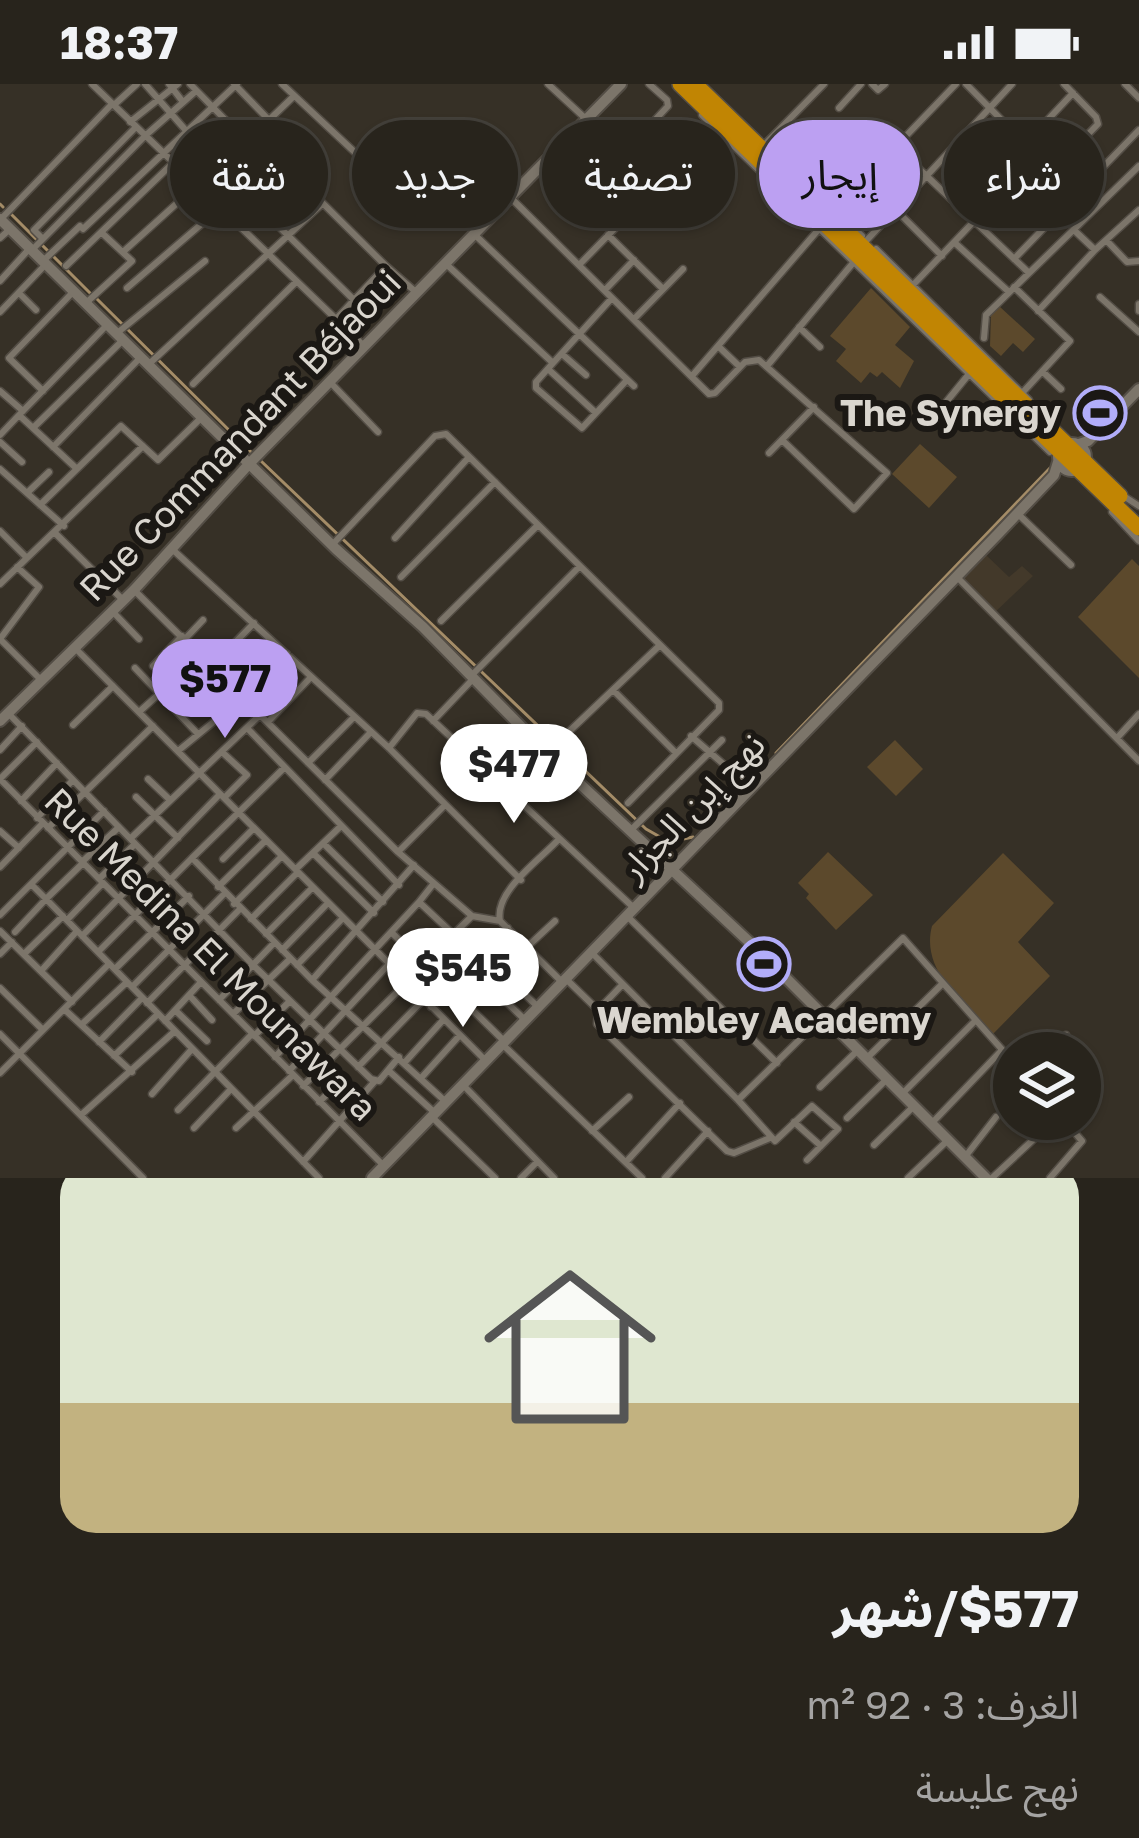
<!DOCTYPE html>
<html lang="ar">
<head>
<meta charset="utf-8">
<style>
	body { margin:0; font-family:"Golos Text","Noto Sans Arabic",sans-serif; background:#343029; color:#f1f3f6; direction:rtl; height:100vh; display:flex; flex-direction:column; font-size:45px; white-space:nowrap }
	* { box-sizing:border-box; margin:0 }
	p { font-size:39px; color:#a5a4a3 }
	.icon { flex:none; width:66px; height:66px; fill:none; stroke:currentColor; stroke-width:2; stroke-linecap:round; stroke-linejoin:round }
	.map { position:relative; height:1094px; overflow:hidden; direction:ltr }
	.drawer { display:flex; flex-direction:column; background:#28241c; flex:1 }
	.drawer>* { flex:none }
	.hud { position:absolute; left:36px; top:36px; width:1068px; height:108px; direction:rtl; display:flex; gap:24px }
	.controls { position:absolute; left:993px; top:948px; display:grid; gap:24px }
	.controls a { display:grid; place-items:center; width:108px; height:108px; border-radius:50%; background:#28241c; box-shadow:0 3px 9px #0004,0 0 0 3px #44413b; font-size:60px }
	.price { position:absolute; translate:-50% -102px; padding:0 27px; border-radius:42px; background:#fff; color:#222; font-size:39px; line-height:78px; filter:drop-shadow(0 3px 6px #0008) }
	.price::after { content:''; position:absolute; left:50%; top:72px; width:36px; height:27px; margin-left:-18px; background:inherit; clip-path:polygon(0 0,100% 0,50% 100%) }
	.price.active { background:#bca0f2; color:#111 }
	ul { padding:0; list-style:none }
	li { display:grid; align-content:center; gap:24px; height:636px; padding:0 60px }
	li+li { border-top:3px solid #44413b }
	li span { display:grid; place-items:center; height:372px; border-radius:36px; color:#555 }
	li>.icon { margin-inline-start:auto }
	span .icon { width:216px; height:216px; fill:#fffc; stroke-width:1 }
	li b { font-size:51px }
	.chip { padding:0 42px; border-radius:54px; background:#28241c; box-shadow:0 3px 9px #0004,0 0 0 3px #44413b; font-size:42px; line-height:108px }
	.chip.active { background:#bca0f2; color:#111 }
	.status { display:flex; justify-content:space-between; align-items:center; height:84px; padding:0 60px; background:#28241c; direction:ltr }
	.status svg { height:33px; fill:currentColor }
	.map>svg:first-child { display:block }
</style>
</head>
<body>
<div class="status"><b>18:37</b><svg viewBox="0 0 49 12"><path d="M0 12V9h3v3zM5 12V6h3v6zM10 12V3h3v9zM15 12V0h3v12zM26 1h20v11H26zM47 4h2v5h-2z"/></svg></div>
<div class="map">
<svg width="1139" height="1094" viewBox="0 0 1139 1094">
	<rect width="100%" height="100%" fill="#363026"/>
	<path fill="#43392a" d="M986,471L1009,493L1022,482L1033,492L990,533L956,499Z"/>
	<path fill="#5c492c" d="M871,204L910,243L895,261L914,277L900,304L882,288L877,293L870,288L861,299L836,277L846,265L830,252Z
		M999,222L1035,255L1023,268L1013,259L1001,272L990,262L991,231Z
		M920,360L957,393L929,424L892,390Z
		M1132,475L1139,482V594L1078,533Z
		M895,656L923,685L896,712L867,683Z
		M828,768L873,811L836,846L806,814L809,810L798,799Z
		M1003,769L1054,819L1018,858L1050,892L993,950C965,920 920,887 932,842Z"/>
	<g fill="none" stroke-linecap="round" stroke-linejoin="round">
		<path stroke="#a48c67" stroke-width="3" d="M0,120L3,123
			M11,130L90,209
			M97,215L251,368
			M261,377L646,745L669,758L693,753
			M776,669L1050,384"/>
		<g stroke="#534d45" stroke-width="9">
			<path id="street" d="M92,0L365,263
				M145,0L219,84L353,215
				M169,0L183,18
				M190,0L246,57
				M234,0L269,36
				M282,0L362,75
				M548,0L586,35
				M872,0L878,6L885,0
				M966,0L1052,87
				M1125,0L1139,14
				M114,21L137,0
				M839,24L861,0
				M702,31L1050,368
				M130,38L178,0
				M254,51L386,182
				M766,59L824,0
				M955,61C973,78 1000,115 1025,115L1098,40L1096,33L1064,0
				M1024,61L1073,9
				M777,69L862,152
				M614,80L668,22L667,16L649,0
				M219,84L294,12
				M816,106L876,44L1028,188
				M854,106L956,0
				M512,115L709,310L715,309L745,278L759,276L887,389L854,425L782,356
				M895,125L942,172
				M1,135L112,20
				M1075,147L1094,165
				M474,150L634,302
				M608,151L663,205
				M0,154L10,145
				M43,155L34,146L136,43
				M867,156L1012,0
				M1107,157L1127,178L1139,177
				M955,159L1009,208
				M33,165L146,51L196,7
				M876,165L1029,316
				M123,168L196,102
				M1014,175L1139,46
				M44,176L80,142L83,145L237,0
				M445,179L553,279L612,214
				M580,180L628,131
				M66,182L173,79
				M0,197L30,164
				M914,200L1003,107
				M1014,203L1070,257L1024,307
				M127,204L219,125
				M605,206L634,176
				M19,209L36,226
				M1100,213L1139,248
				M86,219L132,177L102,149
				M1139,220V227
				M1038,227L1095,166L1139,126
				M0,228L47,179
				M336,235L386,182L417,209
				M634,235L683,185
				M799,243L820,263
				M116,250L205,177
				M984,254L986,231L1139,82
				M718,262L739,282
				M562,270L586,291
				M553,279L536,298V304L582,344L627,296
				M149,280L322,120
				M767,282L853,179
				M548,285L596,329
				M1043,288L1061,305
				M692,292L819,145
				M330,298L378,348
				M193,300L296,198
				M0,307L23,327
				M43,307L9,274L74,207
				M947,317L969,290
				M33,344L122,257
				M0,351L19,331
				M0,358L22,378
				M53,363L139,275
				M769,369L814,323
				M0,385L64,442
				M77,385L19,331L106,242
				M27,409L49,388
				M1122,411L1139,422
				M40,421L121,342L158,376L201,334
				M1112,428L1139,457
				M1017,429L1071,481
				M0,447L26,473
				M54,448L124,517
				M395,454L469,373
				M333,460L435,352L446,350L719,619V626L628,719
				M172,465L389,664L521,796
				M401,493L495,398
				M957,493L1139,677
				M0,500L143,362
				M134,506L398,768L472,832L500,837
				M113,528L139,555
				M441,537L538,441
				M0,555L39,503L17,483
				M0,555L40,595
				M185,555L203,536
				M253,561L277,581
				M76,565L486,977
				M153,582L182,552
				M135,584L198,650
				M471,592L580,482
				M192,603L254,539
				M614,607L675,668
				M247,616L287,570
				M139,628L159,610
				M9,630L253,881L371,995L379,997L399,973
				M433,637L472,596
				M268,638L311,593
				M73,641L113,602
				M247,644L399,801
				M691,652L751,704
				M1117,654L1139,630
				M37,658L0,695L384,1082
				M557,659L659,562
				M389,664L417,629L426,630L634,824
				M0,666L22,642
				M178,667L244,613
				M222,668L247,691L224,714
				M308,679L352,635
				M148,695L170,716
				M325,696L370,649
				M136,713L178,754
				M21,717L57,679
				M37,734L73,696
				M48,744L153,642
				M0,747L19,764
				M630,747L722,656
				M131,754L261,630
				M559,755C540,776 494,807 500,837L562,898
				M323,759L383,818
				M398,768L444,722
				M313,769L374,829
				M192,774L284,684
				M223,775L254,744
				M82,778L119,743
				M0,783L43,739
				M296,785L341,742
				M99,795L135,760
				M31,800L46,815L82,780
				M218,803L266,756
				M419,818L434,799
				M234,820L282,772
				M0,831L104,727
				M627,832L777,979
				M251,835L298,788
				M67,836L102,800
				M0,847L72,918
				M15,848L46,815L319,1094
				M391,848L423,879
				M266,850L313,803
				M82,852L220,710
				M527,863L555,837
				M282,866L328,819
				M98,868L192,774L312,896L446,1018
				M592,869L738,1016L903,854L1014,979
				M0,870L12,858
				M24,870L63,832
				M483,871L508,844
				M297,881L343,834
				M470,883L524,935
				M115,885L189,812
				M41,887L77,847
				M313,895L414,781
				M566,895L598,926L597,940L727,1067L734,1069L770,1054
				M406,897L472,832
				M132,903L224,810
				M0,904L43,946
				M450,904L503,956
				M189,911L212,936
				M459,913L481,893
				M219,916L274,859
				M147,919L240,825
				M431,923L483,871L536,921
				M64,925L132,988
				M175,926L207,957
				M598,926L622,901
				M233,930L290,875
				M165,937L201,898
				M81,941L127,898
				M0,950L143,1094
				M254,952L290,917
				M99,958L142,914
				M502,960L642,1094
				M1048,969L1066,951
				M114,972L158,930
				M275,973L419,818L452,849
				M867,974L941,901
				M406,977L444,935
				M358,983L424,915
				M289,987L389,880
				M389,987L435,1029
				M0,989L109,880
				M422,993L460,951
				M303,1002L407,898
				M464,1002L554,1094
				M820,1003L856,968
				M152,1010L192,965
				M902,1010L974,938
				M738,1016L775,1057L812,1022L838,1045L807,1076
				M319,1018L343,995
				M178,1026L252,950
				M81,1031L175,947
				M433,1034L495,1094
				M847,1034L887,995
				M794,1038L821,1062
				M931,1040L1002,966
				M194,1044L231,1005
				M236,1044L293,991
				M592,1047L629,1013
				M874,1061L914,1022
				M965,1073L996,1033
				M303,1078L375,997
				M626,1078L680,1019
				M521,1094L537,1078
				M665,1094L708,1047
				M908,1094L948,1056
				M992,1094L1035,1054
				M1050,1094L1082,1057L1063,1035"/>
		</g>
		<g stroke="#534d45" stroke-width="14">
			<path id="secondary" d="M0,135L336,465L423,543L548,670L759,867L986,1094
				M1058 373a14 14 0 1 1 28 0a14 14 0 1 1-28 0Z
				M1079,360L1088,357L1139,305
				M0,637L134,506L249,380L621,0
				M372,1094L997,451L1054,391L1058,378"/>
		</g>
		<g stroke="#534d45" stroke-width="18">
			<path id="highway" d="M680,0L1139,444
				M695,0L1120,412"/>
		</g>
		<use href="#street" stroke="#7c756a" stroke-width="6"/>
		<use href="#secondary" stroke="#7c756a" stroke-width="10"/>
		<use href="#highway" stroke="#c18503" stroke-width="15"/>
	</g>
	<defs>
		<g id="stadium-ring" transform="scale(2.7)"><circle r="9.5" fill="#1b1814" stroke="#b2adf9" stroke-width="1.5"/><path d="M0-5a6.5 5 0 1 0 0 10a6.5 5 0 1 0 0-10ZM-3.5-1.8h7v3.6h-7Z" fill="#b2adf9"/></g>
	</defs>
	<g fill-rule="evenodd">
		<use href="#stadium-ring" x="1100" y="329"/>
		<use href="#stadium-ring" x="764" y="880"/>
	</g>
	<g text-anchor="middle" stroke-width="12" stroke-linejoin="round" paint-order="stroke">
		<g font-size="36" font-weight="bold" fill="#dad6cf" stroke="#1b1814" text-anchor="end">
			<text x="1061" y="342">The Synergy</text>
			<text x="764" y="949" text-anchor="middle">Wembley Academy</text>
		</g>
		<g font-size="36" fill="#dad6cf" stroke="#1b1814">
			<text transform="translate(240 351) rotate(-46)" y="13">Rue Commandant Béjaoui</text>
			<text transform="translate(692 722) rotate(-46)" y="13">نهج إبن الجزار</text>
			<text transform="translate(211 870) rotate(45)" y="13">Rue Medina El Mounawara</text>
		</g>
	</g>
</svg>
<div class="controls">
<a><svg class="icon" aria-label="layers" viewBox="0 0 24 24"><path d="M12 4l9 5-9 5-9-5zM3 14l9 5 9-5"/></svg></a>
</div>
<b class="price active" style="left:225px;top:657px">$577</b>
<b class="price" style="left:514px;top:742px">$477</b>
<b class="price" style="left:463px;top:946px">$545</b>
<div class="hud">
<a class="chip">شراء</a>
<a class="chip active">إيجار</a>
<a class="chip">تصفية</a>
<a class="chip">جديد</a>
<a class="chip">شقة</a>
</div>
</div>
<section class="drawer">
<ul>
<li><span style="background:linear-gradient(#dfe7d0 65%,#c2b280 0)"><svg class="icon" aria-label="home" viewBox="0 0 24 24"><path d="M3 11l9-7 9 7M6 9v11h12V9"/></svg></span><div><b>$577/شهر</b><p>الغرف: 3 · 92 m²</p><p>نهج عليسة</p></div></li>
</ul>
</section>
</body>
</html>
